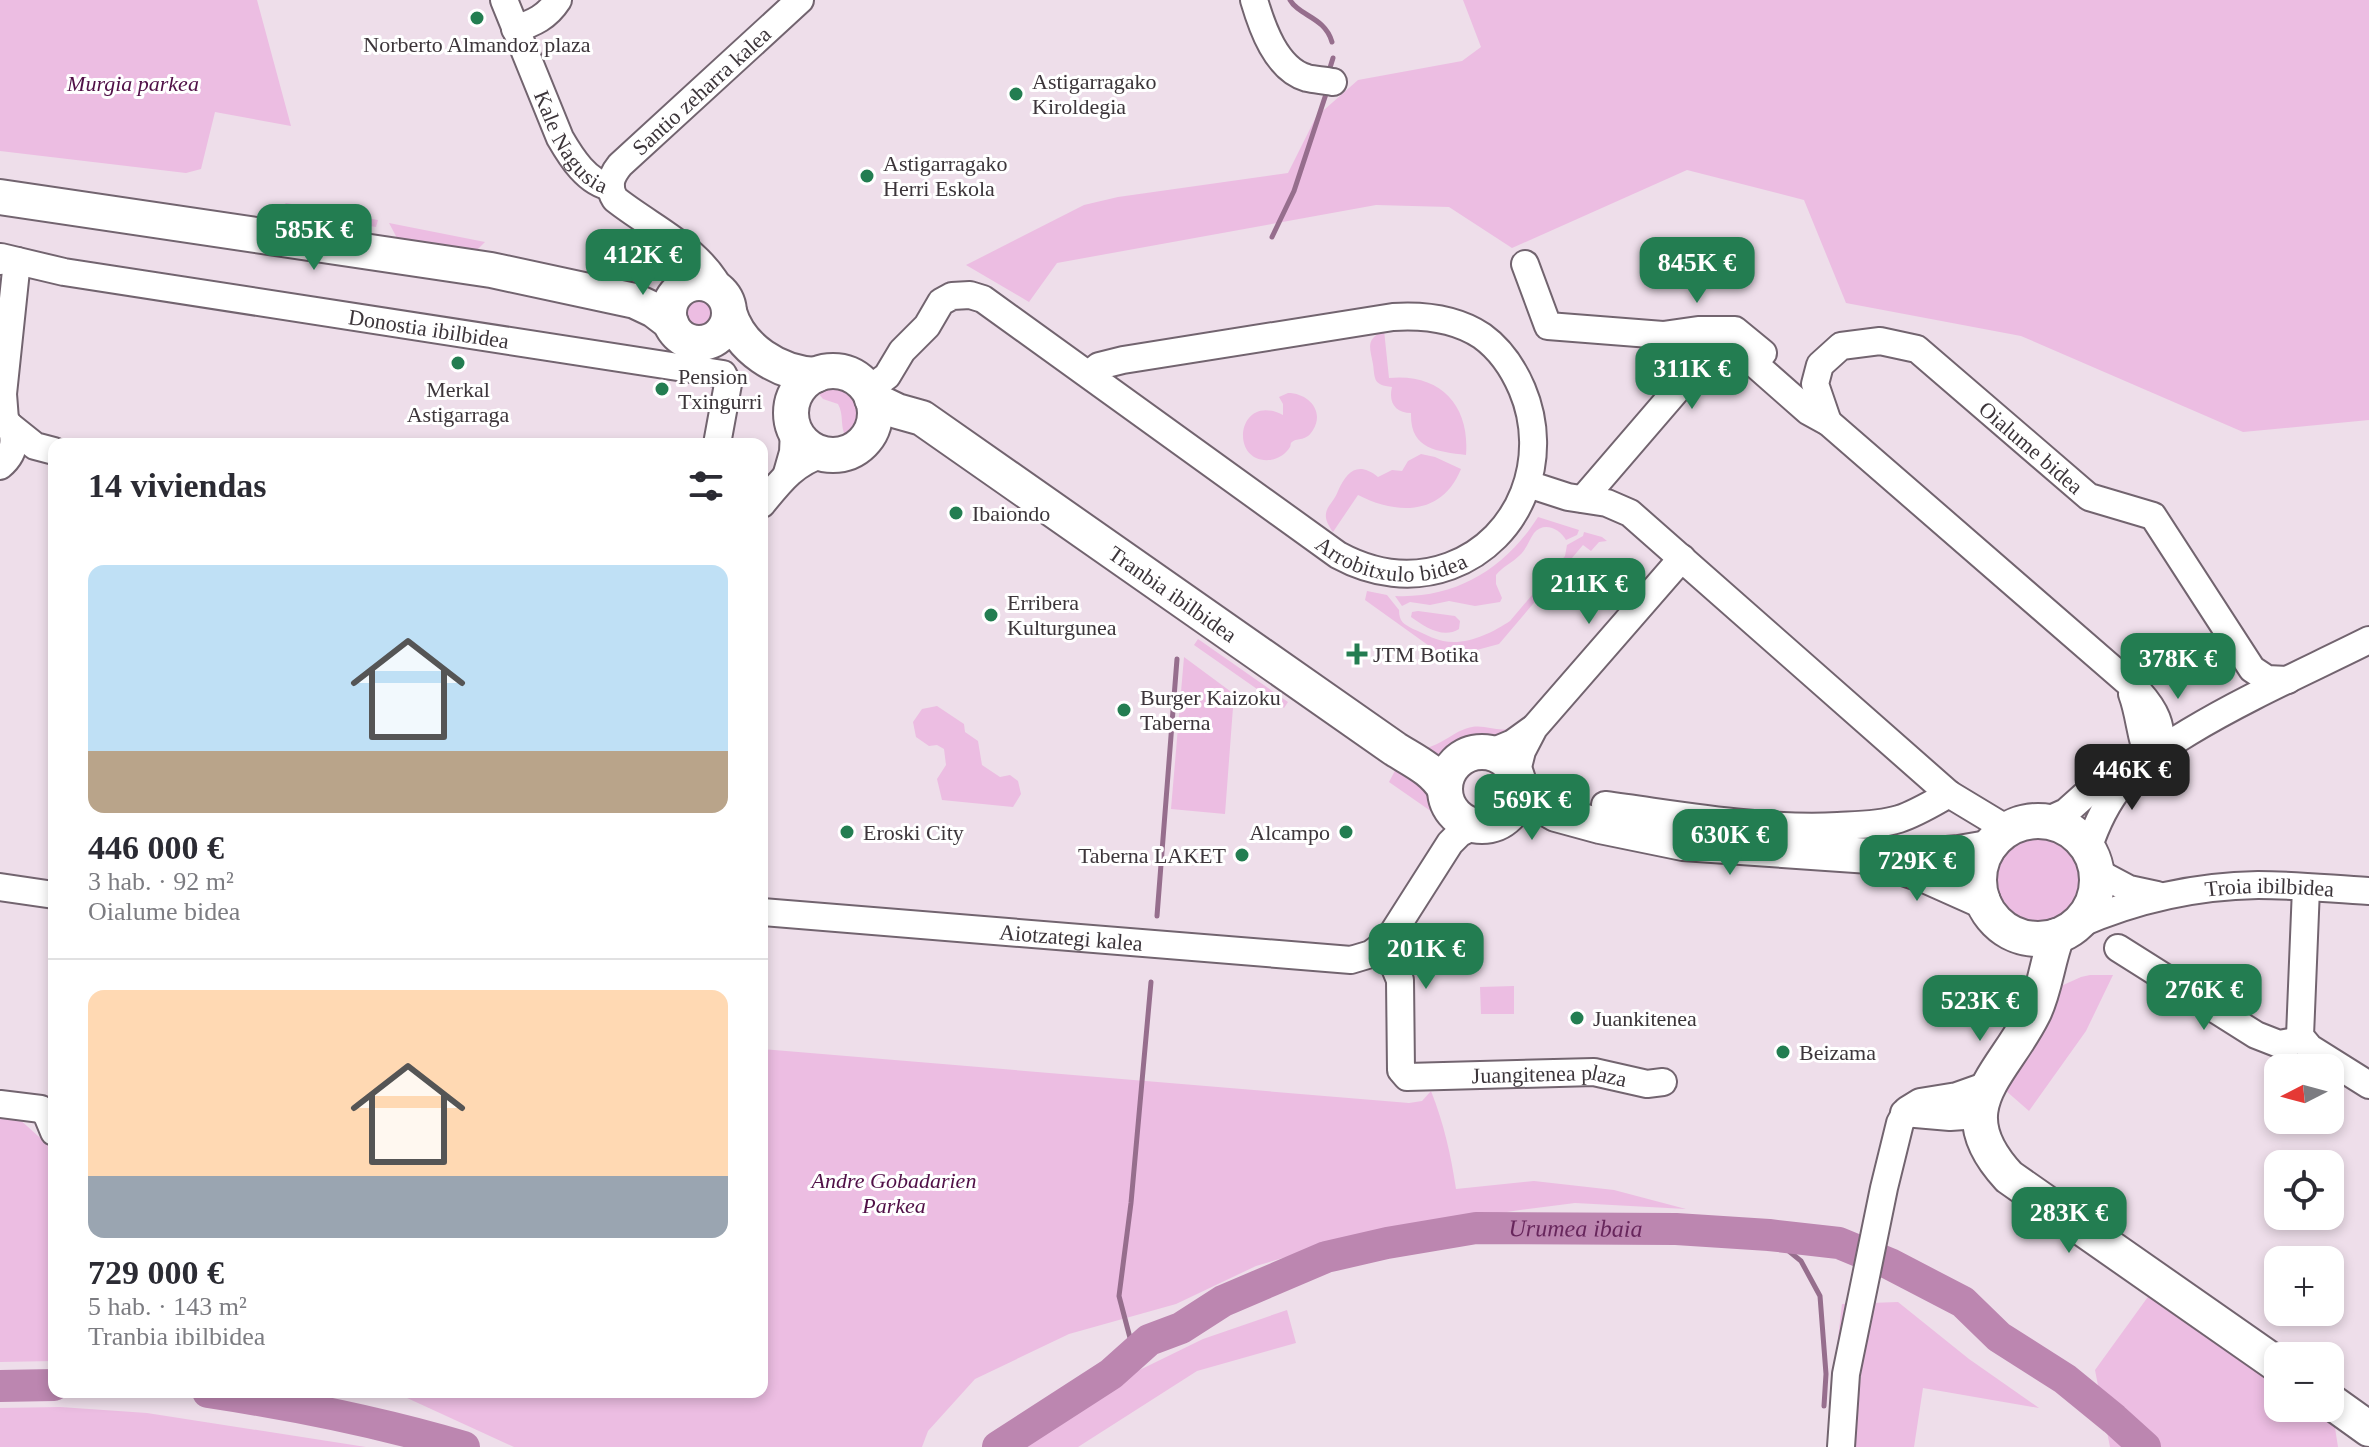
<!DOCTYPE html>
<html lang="es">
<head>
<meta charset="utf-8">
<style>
	body { margin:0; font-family:"Times New Roman",serif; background:#f2f2f3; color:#2b2b33; height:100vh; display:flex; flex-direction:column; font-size:30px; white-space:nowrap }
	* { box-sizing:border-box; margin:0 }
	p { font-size:26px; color:#7c7c81 }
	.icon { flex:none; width:44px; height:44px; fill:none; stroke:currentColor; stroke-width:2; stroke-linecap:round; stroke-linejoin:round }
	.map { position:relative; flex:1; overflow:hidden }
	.details { position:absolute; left:48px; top:438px; width:720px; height:960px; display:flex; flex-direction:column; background:#fff; border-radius:16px; box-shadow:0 4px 12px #0003 }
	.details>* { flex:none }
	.needle { width:52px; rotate:264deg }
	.controls { position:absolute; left:2264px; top:1054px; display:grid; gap:16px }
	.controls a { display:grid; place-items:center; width:80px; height:80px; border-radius:16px; background:#fff; box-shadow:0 4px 12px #0003; font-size:40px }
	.price { position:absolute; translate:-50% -68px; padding:0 18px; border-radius:16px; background:#237d51; color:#fff; font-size:26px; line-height:52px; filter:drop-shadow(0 2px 4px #0008) }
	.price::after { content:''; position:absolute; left:50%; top:48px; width:24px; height:18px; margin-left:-12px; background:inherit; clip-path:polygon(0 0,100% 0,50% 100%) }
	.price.active { background:#222; color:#fff }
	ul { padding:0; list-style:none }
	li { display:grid; align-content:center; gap:16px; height:424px; padding:0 40px }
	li+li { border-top:2px solid #e1e1e2 }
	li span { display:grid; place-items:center; height:248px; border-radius:16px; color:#555 }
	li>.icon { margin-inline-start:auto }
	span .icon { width:144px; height:144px; fill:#fffc; stroke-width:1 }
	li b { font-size:34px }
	h2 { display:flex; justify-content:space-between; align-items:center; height:96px; padding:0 40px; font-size:34px }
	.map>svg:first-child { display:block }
</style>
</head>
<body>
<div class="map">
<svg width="2369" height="1447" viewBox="0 0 2369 1447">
	<rect width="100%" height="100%" fill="#eedeea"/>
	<path fill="#ecbde2" d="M0,0H257L291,126L215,112L201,169L186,173L0,151Z
		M1463,0H2369V420L2243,432L2021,336L1846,303L1804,200L1687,170L1512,248L1449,207L1376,205L1057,263L1029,302L966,265L1084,205L1118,197L1288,173L1316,117L1358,80L1462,61L1481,47Z
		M286,203L378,220L376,227L275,212Z
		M389,223L485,242L477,250L397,238Z
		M683 313a16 16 0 1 1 32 0a16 16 0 1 1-32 0Z
		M1384,330L1389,378C1440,373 1470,405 1466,455C1437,451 1410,450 1411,413C1396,413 1388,403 1392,387C1373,385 1375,379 1373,364C1370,347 1365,340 1384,330Z
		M833,388C859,393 865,420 845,435C840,425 844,415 838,404L823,399L818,393Z
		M1288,393C1308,393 1325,411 1313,430C1306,442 1298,437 1292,442C1290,443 1291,446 1290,447C1286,454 1278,459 1270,460C1228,464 1237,391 1283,415V404L1279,397Z
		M1421,454L1435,457L1461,469C1442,516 1397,515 1358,495L1333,532C1317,510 1332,507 1338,491C1347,471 1358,461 1378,477L1392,470L1402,471L1408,461Z
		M1538,517L1579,530L1577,535L1566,540C1560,529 1544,521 1534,533C1529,540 1527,548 1520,555C1512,563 1502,567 1496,575V584L1502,598L1500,602L1475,606L1449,601L1430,605L1410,602L1402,606L1395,596C1456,599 1506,568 1538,517Z
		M1584,532L1602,537L1607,541L1599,542L1591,551L1583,545L1499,644L1436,661L1432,648L1365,600L1367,591L1387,595L1399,610C1399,622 1404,624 1413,629C1423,633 1433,639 1443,641C1466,646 1492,633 1510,621L1565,556L1567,545L1583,536Z
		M1418,611L1455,616L1460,621L1459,629C1443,639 1425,627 1411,617L1412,612Z
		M1198,639L1288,702L1284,708L1194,645Z
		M1184,657L1234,694L1225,814L1171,809Z
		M937,706L964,724L965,732L978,741L982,765L1000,777L1010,775L1018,781L1021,794L1013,807L942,800L937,779L946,765L944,749L937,745L929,746L916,737L913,722L922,709Z
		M1517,724L1522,728L1493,743L1478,742L1464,745L1437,756L1424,748C1442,746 1454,730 1472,727C1488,724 1504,736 1517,724Z
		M1398,765L1434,791L1437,804L1445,821L1389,782Z
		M1993 880a45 45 0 1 1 90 0a45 45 0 1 1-90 0Z
		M2090,975H2113L2086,1031L2029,1111L2005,1090L2037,1044L2061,986L2081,977Z
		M1514,986V1014H1481L1480,987Z
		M762,1049L1409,1103L1422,1101L1431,1091C1444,1124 1451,1155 1456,1189L1534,1181L1614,1190L1686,1209L1575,1203L1520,1210L1364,1234L1256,1266L1176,1304L1069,1334L975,1379L928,1431L922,1447H514L394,1392H762Z
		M0,1115L18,1118L47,1144L54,1172V1361L0,1362Z
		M2150,1294L2278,1379V1408H2322L2333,1415L2338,1447H2110L2095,1370Z
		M1898,1302L1969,1359L2039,1408L1923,1388L1914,1447H1852L1863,1359L1837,1347L1842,1304Z
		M1287,1310L1296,1343L1197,1371L1078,1447H1009L1115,1382L1203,1339Z
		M60,1407L147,1413L366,1447H0V1408Z"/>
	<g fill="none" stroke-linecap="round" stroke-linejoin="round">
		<path stroke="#966e8d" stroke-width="5" d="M1290,0C1299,16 1325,17 1332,42
			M1329,71L1333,58
			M1272,237L1294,191L1326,94
			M1157,916L1177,659
			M1769,1235L1801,1261L1820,1296L1826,1374L1824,1406
			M1134,1353L1119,1296L1131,1203L1151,982"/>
		<g stroke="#bc86b0" stroke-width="32">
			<path d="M0,1386L54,1385"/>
			<path d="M208,1392C294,1405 380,1422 464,1447"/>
			<path id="s1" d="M998,1447L1111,1374L1149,1340L1181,1328L1223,1301L1326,1257L1387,1243L1476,1228L1676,1229L1769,1235L1839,1243L1890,1264L1963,1302L1999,1337L2065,1379L2114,1419L2145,1447"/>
		</g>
		<g stroke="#72646f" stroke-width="30">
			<g id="minor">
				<path id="s2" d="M504,0L560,138C571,157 587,183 611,187"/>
				<path d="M1254,0C1262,27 1276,69 1307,78C1315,80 1324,80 1333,82"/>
				<path d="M515,29C534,23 547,17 558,0"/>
				<path id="s3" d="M0,261L1,257L64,272L723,374L728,384L717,444"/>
				<path d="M1525,264L1548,326L1663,335L1698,330H1735L1763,353"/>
				<path d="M681,289L686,267L681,245"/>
				<path id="s4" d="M724,297C703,249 654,230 615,199C607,186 611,176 620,165L800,0"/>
				<path id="s5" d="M868,390L887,376L902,351L927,326L941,302L952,296L970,295L983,299L1338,555C1373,574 1412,580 1450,566C1522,539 1551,457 1522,389C1513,368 1500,349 1482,336C1455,318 1424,315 1393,317L1123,360L1099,366L1089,374"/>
				<path d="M0,416C19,430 17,452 0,466"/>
				<path d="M5,420L3,394L17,261"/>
				<path id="s6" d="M1828,422L1815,384L1820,365L1841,346L1880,341L1917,349L2089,497L2153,516L2252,669L2267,679L2288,680"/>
				<path d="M10,426L35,446L54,451"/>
				<path d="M787,473L793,452L794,430"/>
				<path d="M1528,484L1568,497L1607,503L1630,513L1949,794L2007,829"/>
				<path d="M1583,499L1706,356L1721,348L1741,352L1808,411L1828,422L2139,692C2155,710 2163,725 2160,750"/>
				<path d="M762,504C780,482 794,463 823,454"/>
				<path d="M2132,694C2140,715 2140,738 2149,758"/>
				<path d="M1489,753L1513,743L1531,730"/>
				<path d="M1516,775L1522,751L1534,728L1682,558"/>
				<path d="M1605,805C1682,815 1760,830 1838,826C1858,825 1880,825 1899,819C1917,813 1933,803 1949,794"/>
				<path d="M2046,821L2066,812L2094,787L2127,768"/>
				<path d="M2088,849C2096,825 2106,803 2122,784C2140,761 2165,747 2189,732C2247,697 2309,670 2369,640"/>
				<path d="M2097,872L2129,889L2157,895"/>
				<path d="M0,887L54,895"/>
				<path d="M2306,888L2300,1036L2310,1048L2369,1085"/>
				<path id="s7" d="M762,912L1351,960L1371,954L1387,942L1450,843L1460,833L1474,826"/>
				<path id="s8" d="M2077,925C2134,900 2195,886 2258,885C2295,885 2332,889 2369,891"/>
				<path d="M2118,948L2256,1035L2279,1044L2301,1040"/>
				<path id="s9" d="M1379,949L1393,963L1400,980L1401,1070L1407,1077L1594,1072L1647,1084L1663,1082"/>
				<path d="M0,1104L41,1109L47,1115L54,1132"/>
				<path d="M1904,1113L1950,1117L1979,1115"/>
				<path d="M1841,1447L1846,1374L1884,1188L1900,1123L1907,1110L1920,1102L1957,1096L1988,1085"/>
			</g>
		</g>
		<g stroke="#72646f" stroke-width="38">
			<g id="major">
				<path d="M0,197L491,270L635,301L654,310L671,323"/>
				<circle cx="699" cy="313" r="30"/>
				<path d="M729,312C740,349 778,373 816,375"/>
				<circle cx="833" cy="413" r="42"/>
				<path id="s10" d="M872,399L897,411L922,418L1395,749C1414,761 1433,769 1445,789"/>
				<circle cx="1482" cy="789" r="37"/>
				<path d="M1519,786L1535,802L1556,814L1600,826L1683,843L1899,858L1959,853L1988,848"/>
				<circle cx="2038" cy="880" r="59"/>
				<path d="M1892,864L1927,876L1983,901"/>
				<path d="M2057,936C2047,961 2045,991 2033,1014C2002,1076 1945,1108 2009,1177L2278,1365"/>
				<path d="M2330,1401L2369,1429"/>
			</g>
		</g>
		<use href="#minor" stroke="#fff" stroke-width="26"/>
		<use href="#major" stroke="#fff" stroke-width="34"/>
	</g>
	<g fill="#237d51" stroke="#fff" stroke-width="3">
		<circle cx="477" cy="18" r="8"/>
		<circle cx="1016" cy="94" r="8"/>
		<circle cx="867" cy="176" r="8"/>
		<circle cx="458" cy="363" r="8"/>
		<circle cx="662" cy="389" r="8"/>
		<circle cx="956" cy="513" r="8"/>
		<circle cx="991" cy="615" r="8"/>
		<path d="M1353 642h8v8h8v8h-8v8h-8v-8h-8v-8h8z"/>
		<circle cx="1124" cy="710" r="8"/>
		<circle cx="847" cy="832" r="8"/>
		<circle cx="1346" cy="832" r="8"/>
		<circle cx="1242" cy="855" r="8"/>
		<circle cx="1577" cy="1018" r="8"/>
		<circle cx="1783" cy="1052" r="8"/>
	</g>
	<g text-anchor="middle" stroke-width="6" stroke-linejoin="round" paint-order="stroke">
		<g font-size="22" fill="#3c353a" stroke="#fff" text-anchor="start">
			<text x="477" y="52" text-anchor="middle">Norberto Almandoz plaza</text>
			<text x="1032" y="89">Astigarragako<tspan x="1032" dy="25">Kiroldegia</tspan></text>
			<text x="883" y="171">Astigarragako<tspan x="883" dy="25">Herri Eskola</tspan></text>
			<text x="678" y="384">Pension<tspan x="678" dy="25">Txingurri</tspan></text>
			<text x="458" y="397" text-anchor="middle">Merkal<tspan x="458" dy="25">Astigarraga</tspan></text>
			<text x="972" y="521">Ibaiondo</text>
			<text x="1007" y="610">Erribera<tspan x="1007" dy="25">Kulturgunea</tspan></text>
			<text x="1373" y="662">JTM Botika</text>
			<text x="1140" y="705">Burger Kaizoku<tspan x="1140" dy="25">Taberna</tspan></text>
			<text x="863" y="840">Eroski City</text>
			<text x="1330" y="840" text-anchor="end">Alcampo</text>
			<text x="1226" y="863" text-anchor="end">Taberna LAKET</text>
			<text x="1593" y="1026">Juankitenea</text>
			<text x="1799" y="1060">Beizama</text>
		</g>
		<g font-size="22" font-style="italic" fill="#501047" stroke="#fff">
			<text x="133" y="91">Murgia parkea</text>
			<text x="894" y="1188">Andre Gobadarien<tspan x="894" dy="25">Parkea</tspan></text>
		</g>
		<g font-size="22" fill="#3c353a" stroke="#fff">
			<text dy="8" stroke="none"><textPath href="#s4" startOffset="296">Santio zeharra kalea</textPath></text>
			<text dy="8" stroke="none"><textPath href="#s2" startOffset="158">Kale Nagusia</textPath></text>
			<text dy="8" stroke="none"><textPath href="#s3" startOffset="438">Donostia ibilbidea</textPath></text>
			<text dy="8" stroke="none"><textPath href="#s6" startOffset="316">Oialume bidea</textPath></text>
			<text dy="8" stroke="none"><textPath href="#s5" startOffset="652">Arrobitxulo bidea</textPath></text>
			<text dy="8" stroke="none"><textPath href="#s10" startOffset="360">Tranbia ibilbidea</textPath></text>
			<text dy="8" stroke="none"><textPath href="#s8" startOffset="198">Troia ibilbidea</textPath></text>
			<text dy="8" stroke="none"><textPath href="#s7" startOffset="310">Aiotzategi kalea</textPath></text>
			<text dy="8" stroke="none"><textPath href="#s9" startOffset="280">Juangitenea plaza</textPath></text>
		</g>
		<g font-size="24" font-style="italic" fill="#67265c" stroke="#fff">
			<text dy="8" stroke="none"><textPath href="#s1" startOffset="634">Urumea ibaia</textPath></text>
		</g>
	</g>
</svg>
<div class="controls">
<a><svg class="needle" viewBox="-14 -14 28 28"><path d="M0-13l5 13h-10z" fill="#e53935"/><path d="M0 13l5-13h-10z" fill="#7c7c81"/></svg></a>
<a><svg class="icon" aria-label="locate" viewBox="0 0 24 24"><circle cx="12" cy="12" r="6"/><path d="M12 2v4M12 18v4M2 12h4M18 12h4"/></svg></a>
<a>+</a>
<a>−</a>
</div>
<b class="price" style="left:314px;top:272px">585K €</b>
<b class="price" style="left:643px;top:297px">412K €</b>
<b class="price" style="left:1697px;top:305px">845K €</b>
<b class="price" style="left:1692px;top:411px">311K €</b>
<b class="price" style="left:1589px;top:626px">211K €</b>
<b class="price" style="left:2178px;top:701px">378K €</b>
<b class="price active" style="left:2132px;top:812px">446K €</b>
<b class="price" style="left:1532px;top:842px">569K €</b>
<b class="price" style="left:1730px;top:877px">630K €</b>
<b class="price" style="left:1917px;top:903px">729K €</b>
<b class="price" style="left:1426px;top:991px">201K €</b>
<b class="price" style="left:2204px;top:1032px">276K €</b>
<b class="price" style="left:1980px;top:1043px">523K €</b>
<b class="price" style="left:2069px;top:1255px">283K €</b>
<section class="details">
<h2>14 viviendas<svg class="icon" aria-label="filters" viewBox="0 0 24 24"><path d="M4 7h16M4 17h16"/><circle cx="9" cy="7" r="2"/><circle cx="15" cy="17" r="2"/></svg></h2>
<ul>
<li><span style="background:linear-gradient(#bfe0f5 75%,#b9a48a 0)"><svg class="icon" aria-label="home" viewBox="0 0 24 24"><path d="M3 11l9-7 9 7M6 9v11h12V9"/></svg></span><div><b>446 000 €</b><p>3 hab. · 92 m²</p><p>Oialume bidea</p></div></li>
<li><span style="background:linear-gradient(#ffd9b3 75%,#9aa5b1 0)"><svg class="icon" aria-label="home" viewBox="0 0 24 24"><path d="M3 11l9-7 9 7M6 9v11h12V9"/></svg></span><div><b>729 000 €</b><p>5 hab. · 143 m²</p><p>Tranbia ibilbidea</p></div></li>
</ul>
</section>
</div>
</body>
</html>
